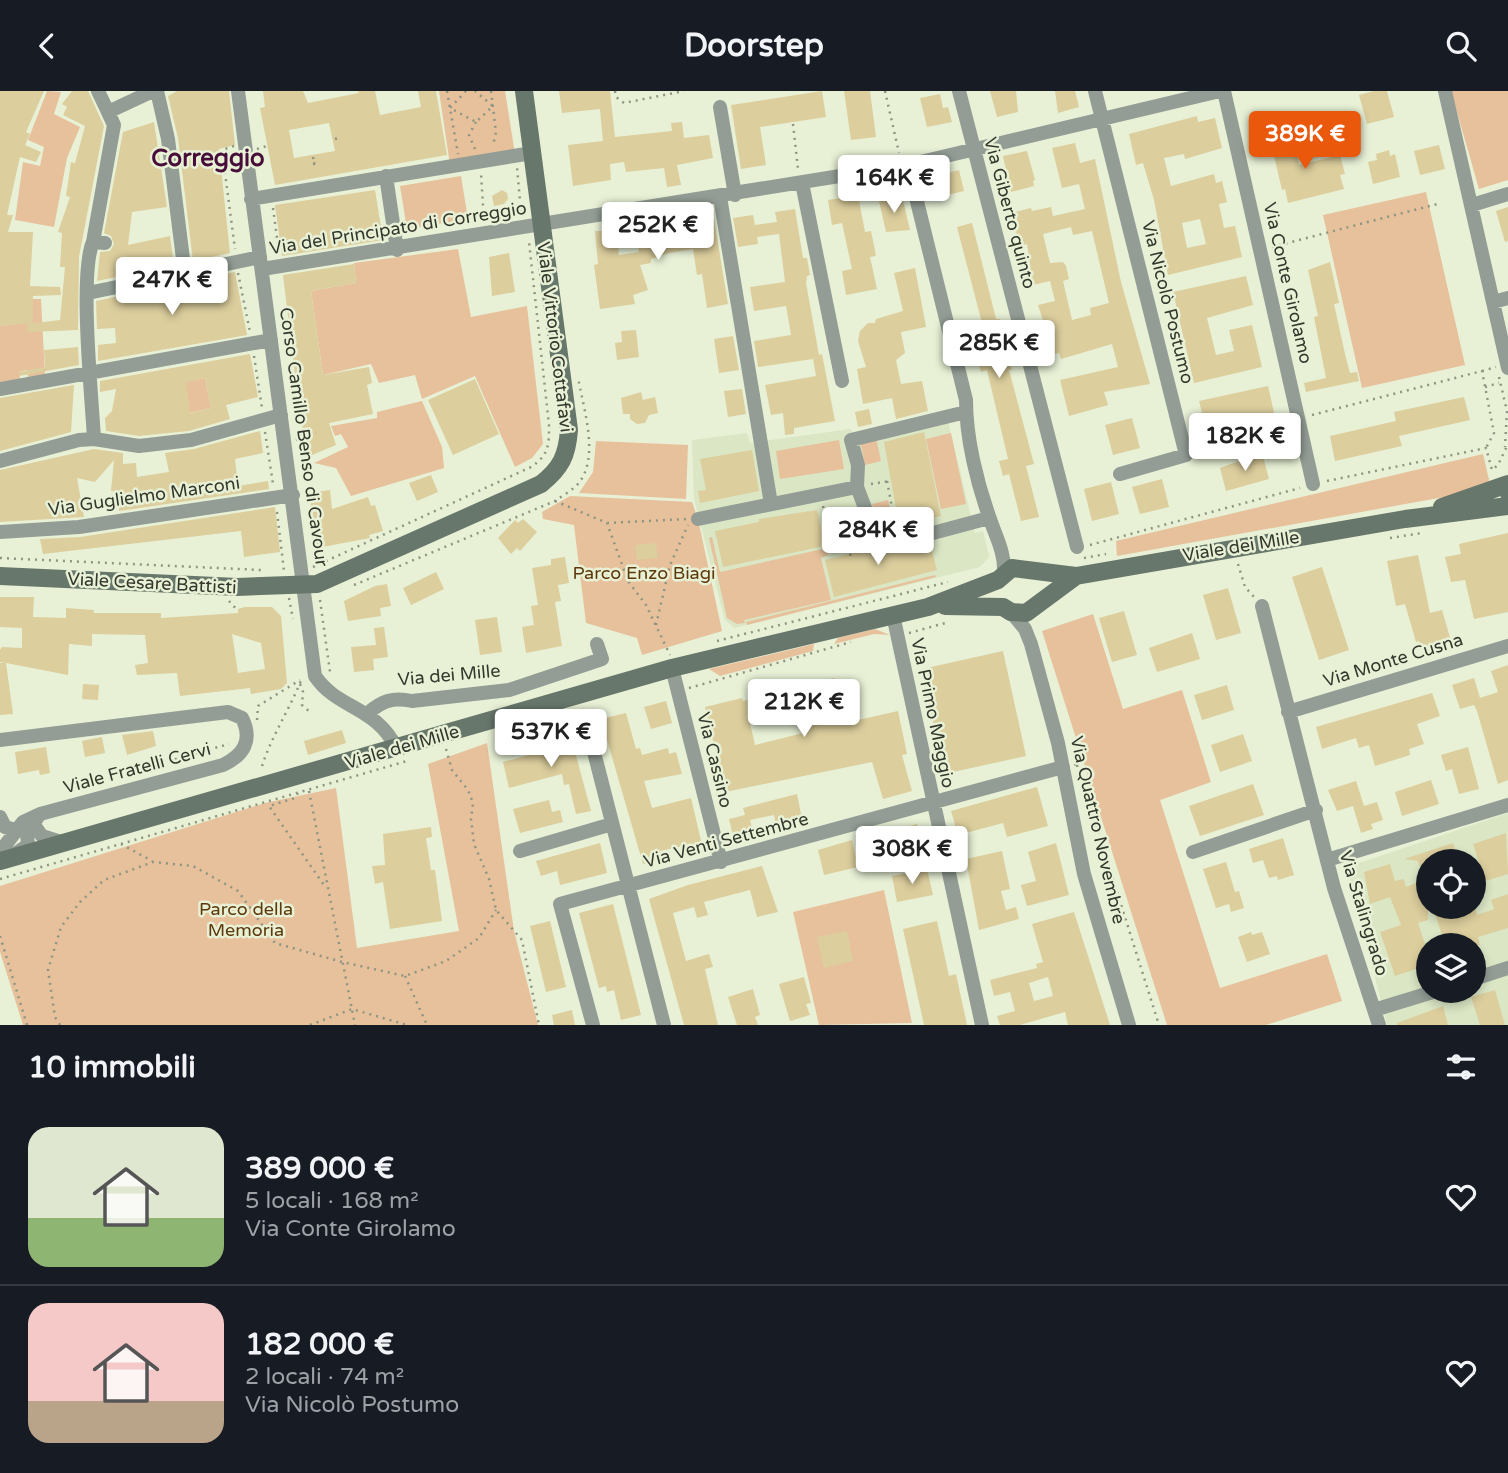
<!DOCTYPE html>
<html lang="it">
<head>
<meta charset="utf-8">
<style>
	body { margin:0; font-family:"Varela Round",sans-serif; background:#242831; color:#f1f3f6; height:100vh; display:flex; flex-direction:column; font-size:26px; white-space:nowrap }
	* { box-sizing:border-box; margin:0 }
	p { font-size:23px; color:#9ea1a6 }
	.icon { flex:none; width:38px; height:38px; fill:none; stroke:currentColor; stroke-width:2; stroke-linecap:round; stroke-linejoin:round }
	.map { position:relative; height:934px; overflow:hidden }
	.side { display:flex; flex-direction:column; background:#171b24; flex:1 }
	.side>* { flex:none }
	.buttons { position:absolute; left:1416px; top:758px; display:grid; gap:14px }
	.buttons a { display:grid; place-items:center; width:70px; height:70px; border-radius:50%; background:#171b24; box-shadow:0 4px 10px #0003; font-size:35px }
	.price { position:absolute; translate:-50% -60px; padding:0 16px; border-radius:7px; background:#fff; color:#222; font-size:23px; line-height:46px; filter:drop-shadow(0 2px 4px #0008) }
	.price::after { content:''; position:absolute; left:50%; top:42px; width:21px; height:16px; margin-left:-10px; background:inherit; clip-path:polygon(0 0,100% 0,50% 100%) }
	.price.active { background:#ea580c; color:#fff }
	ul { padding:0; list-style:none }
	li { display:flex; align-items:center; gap:21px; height:175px; padding:0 28px }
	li+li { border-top:2px solid #363941 }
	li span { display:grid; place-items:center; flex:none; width:196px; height:140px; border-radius:21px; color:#555 }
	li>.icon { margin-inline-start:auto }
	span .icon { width:84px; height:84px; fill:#fffc; stroke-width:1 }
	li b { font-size:30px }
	h2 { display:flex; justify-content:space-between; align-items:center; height:84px; padding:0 28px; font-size:30px }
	header { display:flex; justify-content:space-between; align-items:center; height:91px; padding:0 28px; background:#171b24; font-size:32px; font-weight:800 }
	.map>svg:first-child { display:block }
</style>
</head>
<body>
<header><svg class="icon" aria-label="back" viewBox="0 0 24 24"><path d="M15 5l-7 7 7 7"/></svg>Doorstep<svg class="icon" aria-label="search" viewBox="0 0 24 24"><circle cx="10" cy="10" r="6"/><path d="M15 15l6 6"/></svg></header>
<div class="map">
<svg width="1508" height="934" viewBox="0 0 1508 934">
	<rect width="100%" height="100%" fill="#e8f1d6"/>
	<path fill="#dbe6c5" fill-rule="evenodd" d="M947,326L975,442L983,440L989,466L980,476L734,537L725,529L694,408L692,349L747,342L750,352L850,338L854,342Z
		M1508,722V934H1387L1347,776ZM1428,770H1474V816H1428ZM1428,854H1474V900H1428Z"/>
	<path fill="#e6c19c" d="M47,0L61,1L54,23L80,36L67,67L54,136L15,129L23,71L40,75L44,56L28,49Z
		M439,0H505L515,63L450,74Z
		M1451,0H1508V89L1479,98Z
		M461,85L468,128L407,138L400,95Z
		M1426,101L1465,274L1362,297L1323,124Z
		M458,158L471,226L527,215L543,353L532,367L515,376L475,285L422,308L415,284L379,292L371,273L323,284L311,200L356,192L354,172Z
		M33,208H41L45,285L28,286L27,279L19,281L20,288L0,291V235L33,231Z
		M205,287L211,317L171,326L165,295Z
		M422,310L442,356L444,377L351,405L336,377L314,372L348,356L341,343L335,345L331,335L377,327V321Z
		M951,342L966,413L941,418L926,348Z
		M876,346L881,370L865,374L860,349Z
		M839,349L844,378L780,388L776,360Z
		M596,350L688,354L686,408L579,402L593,381Z
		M1483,363L1490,393L1461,403L1117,465L1116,450Z
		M570,405L692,411L698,428L722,540L642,564L637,547L586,532L574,434L543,428L542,421Z
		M888,409L894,433L878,437L872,413Z
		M712,446L720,481L827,457L828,464L821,467L831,509L744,529L745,532L737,533L727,527L709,447Z
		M935,484L936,486L747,534L746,531Z
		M1093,523L1123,618L1182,599L1211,691L1160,709L1220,897L1327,863L1342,910L1266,934H1167L1042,540Z
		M875,538L890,544L874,543L834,553L838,547Z
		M814,553L813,560L720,585L709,578Z
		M487,652L514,840L538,934H23L0,861V795L265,712L336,697L357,857L459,840L428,673Z
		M884,799L912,932L819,934L793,821Z"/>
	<path fill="#dcce9d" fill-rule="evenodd" d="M0,0H44L26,41L30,43L25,54L41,61L36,71L20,66L7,124H13L8,141H33L30,195L60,196L61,204L33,205V232L0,235Z
		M72,0H88L104,35L79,166L78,239L28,241L27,233L60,229L65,176H60L62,142L58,141L70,106L66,105L71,71L75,72L85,35L63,24L67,16L62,13Z
		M177,0H229L235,54L219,58L230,162L193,170L178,47L168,5Z
		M263,0H303L308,12L359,2L358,0H375L380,24L421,16L418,0H436L447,64L275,94L260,17L265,16ZM329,32L335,60L294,67L289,39Z
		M559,0H610L615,46L672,40L671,32L682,31L684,47L709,44L713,67L677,74L681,94L667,96L664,77L626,81L624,71L610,73L611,89L573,95L568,54L603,50L600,18L562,22Z
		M822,0L826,26L760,36L766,74L741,78L731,14Z
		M844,0H870L876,46L851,49Z
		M990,0H1016L1018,21L997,26Z
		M1055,0H1075L1079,16L1058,22Z
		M1374,0H1387L1394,26L1367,33L1359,4Z
		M940,3L943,17L948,16L952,31L927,36L920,7Z
		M1197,25L1198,31L1215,27L1222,57L1185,68L1184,63L1164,67L1171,95L1214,83L1216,92L1222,90L1227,111L1219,113L1224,137L1235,135L1242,166L1168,184L1154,109L1143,72L1136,74L1129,43ZM1200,128L1206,153L1187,157L1182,132Z
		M1340,25L1344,39L1330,42L1327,29Z
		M154,31L167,116L132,121L128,154L170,145L174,174L97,190L100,161L110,160L114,153L111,145L104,142L123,41Z
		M1291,39L1299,74L1340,64L1345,83L1340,84L1344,98L1288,112L1285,98L1282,99L1270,48H1274L1273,43Z
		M1075,52L1080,72L1095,68L1121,191L1150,293L1104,301L1108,314L1069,325L1060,289L1118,276L1112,253L1061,268L1059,262L1054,263L1038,214L1055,210L1050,190L1033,194L1027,153L1019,155L1013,130L1017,129L1015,121L1031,117L1032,120L1051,116L1053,125L1085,118L1079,93L1062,97L1052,57ZM1071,136L1073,144L1092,140L1109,212L1090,217L1091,224L1072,229L1063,190L1069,188L1066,175L1063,171L1050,172L1043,143Z
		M1439,54L1445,78L1420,84L1414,60Z
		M1389,59L1390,65L1395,63L1400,86L1373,93L1368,71L1377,69L1376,63Z
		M1027,60L1035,89L1033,90L1034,95L1011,101L1003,65Z
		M959,79L964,100L940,106L935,85Z
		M375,99L383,149L282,165L275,114Z
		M502,99L507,102L508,108L504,113L494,115L492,105Z
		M858,104L865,141L871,140L876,165L870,166L877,198L846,204L842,180L852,178L842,132L832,134L828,109Z
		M902,105L910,139L886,141L879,110Z
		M1508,116V150L1505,151L1496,120Z
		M795,118L803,167H807L810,184L807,185L806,192L819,264L822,263L835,330L794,337V343L785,344L783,322L771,324L765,294L816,285L813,268L758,276L754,250L791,244L786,215L754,220L750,196L785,191L779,143L757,146L758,153L738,156L733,127L753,124L755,134L777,131L775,121Z
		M714,128L728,213L707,217L702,183L697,184L693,158L669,162L651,168V172L640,174L648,199L633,204L635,213L600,218L594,174L598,173L595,140H617L619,164L639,161L636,141Z
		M972,132L996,228H1000L1003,242H1000L1012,279H1009L1034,373L1026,375L1039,426L1021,430L1009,383L1003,385L999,370L1008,368L987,279L981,281L967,236L982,232L957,136Z
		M509,162L515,201L492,205L489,166Z
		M1330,171L1339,212L1334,213L1345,263L1350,282L1357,281L1359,290L1306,301L1304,292L1326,287L1314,226L1318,225L1308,179Z
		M354,173L356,192L311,200L323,284L369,276L372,292L367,294L373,323L329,332L336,354L305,367L299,290L296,292L283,184Z
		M915,177L926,236L901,241L905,262L896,269L901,293L922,290L928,320L896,328L892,307L863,313L857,278L866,276L858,250L860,240L868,232H875L876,228L903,220L894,182Z
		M235,181L247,244L98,270V254L116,252L115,237L97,238L96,210Z
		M1246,185L1253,214L1207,227L1216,264L1234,260L1229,239L1252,234L1262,276L1194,292L1173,201Z
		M636,239L639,266L617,269L615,252L622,251L621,240Z
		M733,245L739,279L719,282L714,248Z
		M78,256L79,274L19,285V281L45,276L44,259Z
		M250,263L258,306L226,314L230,328L189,340L139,345L106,340L105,327L112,320L116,298L100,301V290ZM205,287L211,317L190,322L186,291Z
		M475,288L499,343L453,364L428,309Z
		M74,294L71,341L0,360V307Z
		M1268,295L1275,326L1264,328L1263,323L1238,329L1241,341L1232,344L1229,335L1207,341L1199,310Z
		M742,298L746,323L728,326L724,300Z
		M641,301L643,309L655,306L658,322L649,324L645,332L637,333L630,328V323H623L621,307Z
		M1464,306L1470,329L1399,345L1402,355L1335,370L1330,345L1396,330L1394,321Z
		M869,318L872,333L858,336L855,321Z
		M1132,327L1140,357L1113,364L1105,334Z
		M260,340L263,362L235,368L238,395L268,390L269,398L119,420V401L111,400L114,369L95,391L77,387L84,426L0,431V379L94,358L123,362V373L136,372L137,386L169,381L165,362L194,358Z
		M924,341L941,425L899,434L884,351Z
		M752,359L759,400L700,412L698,400L706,399L700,368Z
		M1262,362L1269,388L1226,400L1220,377Z
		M431,384L438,401L417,410L409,392Z
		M1162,388L1169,416L1140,423L1132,396Z
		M1111,391L1119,423L1092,430L1084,398Z
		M330,399L332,418L368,406L371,415L375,414L383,440L369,444L370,447L317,457L309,402Z
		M275,416L280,461L244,466L241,440L43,463L40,448L80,446Z
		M817,419L825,455L723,476L715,440L759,431V428Z
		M523,428L537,441L520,460L517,457L511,463L498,447L515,429L518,432Z
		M1508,442V521L1474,528L1465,489L1451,491L1445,466L1461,463L1459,453Z
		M656,452L658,467L637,469L635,454Z
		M930,453L937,479L834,506L825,469L873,457L898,454L909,455L910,459Z
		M1418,464L1430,522L1442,519L1451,550L1422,558L1419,550L1416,551L1405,513L1396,515L1387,470Z
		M565,466L569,492L558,494L561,510L555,511L562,555L526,562L522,536L534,534L531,515L538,514L532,477L551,474V468Z
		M1322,476L1349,559L1319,569L1292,486Z
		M436,481L444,498L411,514L403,497Z
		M387,493L391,515L380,517L381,525L348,530L344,510L375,495Z
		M1228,497L1241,542L1216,549L1203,504Z
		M0,506H34L33,526L66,527V517L94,519V522H161V527L238,522V518L245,516H272L281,525L287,592L281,598L251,603L250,597L180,605L177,582L137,584L135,574L148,572L145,544L92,543V555L69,553L68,584L6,572L13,623L0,624V572H6L0,571V559L2,556L22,557V537L0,536ZM232,543L261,552L265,578L238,582Z
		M1124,520L1137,564L1112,571L1099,527Z
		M497,526L502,561L480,564L475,529Z
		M384,536L388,566L373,568L374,579L354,581L351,556L376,554L374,537Z
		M1192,542L1200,568L1157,581L1149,557Z
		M1003,560L1026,665L944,683L922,578Z
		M1508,574V689L1498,693L1477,620L1474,614L1460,618L1452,594L1474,587L1480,607L1498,601L1491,580Z
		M834,587L845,632L898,620L907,663L902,664L912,700L883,708L872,671L725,701L705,616L742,607L743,610ZM799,611L807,641L755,654L748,623Z
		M83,593L99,594L98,609L82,608Z
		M1227,594L1234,619L1202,629L1194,604Z
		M1432,602L1440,625L1417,633L1424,653L1409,658L1410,664L1375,675L1369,654L1359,657L1356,647L1322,658L1316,636Z
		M666,610L672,632L651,638L644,616Z
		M626,622L636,658L640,657L642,664L668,657L669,663L676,661L682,683L644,690L652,717L691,707L703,758L684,763L683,755L660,760L662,769L643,773L601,628Z
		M565,638L567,647L571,646L591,720L576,723L569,693L564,694L562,683L509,697L503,671L555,657L551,642Z
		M342,639L346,652L308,664L304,650Z
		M153,640L156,655L127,664L122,644Z
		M1243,643L1252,670L1220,681L1211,654Z
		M102,646L105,662L85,666L82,650Z
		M46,656L50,682L40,684L39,679L18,683L15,661Z
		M1468,656L1479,698L1459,703L1452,678L1446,680L1441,664Z
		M1431,689L1439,713L1402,725L1395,701Z
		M1356,690L1364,715L1377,711L1383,729L1371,733L1373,738L1361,742L1353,715L1337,720L1328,699Z
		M1253,693L1264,724L1200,745L1189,715Z
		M1037,696L1048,735L1007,746L1003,732L958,744L951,720Z
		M797,703L802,728L776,734L774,724L750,729L754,744L734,749L729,728L745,724L743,717Z
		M549,709L552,721L560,719L563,731L520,742L513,718Z
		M917,733L924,758L889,768L882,743Z
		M431,736L432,746L426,747L431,779H435L442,830L390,838L383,791L375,793L372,775L385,774L383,743Z
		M1506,742L1508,783L1485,790L1473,753Z
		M1283,747L1294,784L1278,789L1277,785L1269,787L1263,769L1253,772L1249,758Z
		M852,749L858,776L824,784L818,759Z
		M600,752L607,782L560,794L557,780L541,785L536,770Z
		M1056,752L1069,804L1027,815L1021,794L1036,790L1028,761Z
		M1453,752L1459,770H1428V829L1418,832L1428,862V874L1395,885L1380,841L1401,834L1390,806L1370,813L1364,781L1390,773L1395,790L1404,788L1406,796L1424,789L1418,770L1404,768Z
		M1002,760L1010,798L1001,800L1006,819L1016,816L1019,828L979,839L966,768Z
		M1226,771L1235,801L1239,800L1244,817L1231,821L1229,813L1216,817L1203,778Z
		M762,775L778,821L757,826L750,799L704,811L708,824L697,827L694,816L673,822L686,870L709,863L713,876L705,878L718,934H684L649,808L688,794Z
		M927,778L933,804L897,811L892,785Z
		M1508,803V837L1478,846L1480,854H1445L1434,819L1446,816H1475L1477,824L1494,818L1491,809Z
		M613,813L641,924L621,929L614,899L607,901L606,895L599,897L579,822Z
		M1074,821L1110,934H1068L1065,921L1020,934H1000L997,925L1015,920L1010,901L994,905L990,889L1037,877L1036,873L1043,871L1032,833ZM1048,886L1053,905L1034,910L1029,892Z
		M550,830L566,896L546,901L530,835Z
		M937,830L949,885L956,883L967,934H924L903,838Z
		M847,840L853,870L824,877L817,846Z
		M1251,841L1252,844L1262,841L1270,863L1247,871L1238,846Z
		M804,886L811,912L806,913L810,924L790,930L779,893Z
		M753,898L760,924L755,926L758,934H737L728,906Z
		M1495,899L1505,934H1480L1471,906Z
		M1443,915L1448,934H1397V932Z
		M572,919L575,934H554L552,924Z"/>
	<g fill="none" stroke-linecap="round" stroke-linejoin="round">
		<path stroke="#8f9582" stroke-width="2.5" stroke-dasharray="2 5" stroke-linecap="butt" d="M447,0L458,63
			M466,0L450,17L476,31L493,15L475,0
			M491,0L496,41L493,55
			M615,0L616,6L624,12L684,0
			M885,0L899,62
			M793,33L798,78
			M335,48L339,47
			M234,55L222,59L235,158
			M257,58L267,55
			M475,58L469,44L476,31
			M313,66L314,73L316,68
			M273,117L279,162
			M515,125L521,121L517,76
			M446,134L489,125L483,114L481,83
			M1272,156L1441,112
			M238,182L250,241
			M254,265L262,317
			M1482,280L1496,276
			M1499,286L1507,320L1505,356
			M1485,296L1499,292
			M1312,324L1482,280L1494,342L1486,357
			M265,341L273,393
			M296,349L316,342
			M1200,361L1288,338
			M887,390L895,432
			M1327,390L1486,357L1492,379L1498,374L1508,353
			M871,393L890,390
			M555,410L607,432L628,490L646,514L670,564
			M823,415L833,459L864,452
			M277,421L284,480
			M607,432L687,428
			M1390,447L1422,442
			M1090,454L1300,397
			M848,456L852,469
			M0,467L261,479
			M1084,467L1106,463
			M1238,473L1245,496L1255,507
			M313,476L531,376C549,364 549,354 549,334L529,151
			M354,494L555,410C562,405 571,400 577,394C601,368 583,317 578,286
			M289,507L293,528
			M320,509L330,581
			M229,510L238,520
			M656,534L670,474L688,434
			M909,542L949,531
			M717,550L948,491
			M300,593L303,601L302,614L312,623
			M689,597L851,551
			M257,629L258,615L300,589
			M1073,653L1078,666L1075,675
			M446,658L452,679L468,699L473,712L471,728L474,753L489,788L496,819L522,849L539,934
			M1077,674L1159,934
			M262,675C272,644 290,618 302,587
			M122,686L136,679L229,653
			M309,700L355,934
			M298,702L295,707L269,715L326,797
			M121,753L152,770
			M0,788L407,670
			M0,845L27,934
			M405,885L427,934
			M60,934L55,926L48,879L61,836L80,811L104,789L153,771L193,775L238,800L275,852L342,871L405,885L446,870L479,847L496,819
			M310,934L352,918L407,934"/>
		<path stroke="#939d95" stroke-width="14" d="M98,0L108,21L153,0
			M157,0L168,48L185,184
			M238,0L315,585C338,619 375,614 397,658
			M959,0L1077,456
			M1095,0L1186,364L1120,383
			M1224,0L1313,393
			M1445,0L1508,277
			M720,16L735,104
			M908,74L966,309C966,347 977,392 990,428C996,446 1005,462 1004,481
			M386,85L397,159
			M802,92L842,290
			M720,106L771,413
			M251,108L532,62
			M1472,114L1508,103
			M93,151C79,182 92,308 94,348
			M105,152L93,151L114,34L108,21
			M262,178L908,74L1220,0
			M88,202L260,166
			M1493,211L1508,207
			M0,298L271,249
			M0,370L79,349L94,348L139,355L191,349L281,324
			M857,396L858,374L851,349L966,321
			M698,428L857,396L877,448L897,444L918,446L989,427
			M0,441L79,436L293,404
			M1262,515L1334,797L1379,934
			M1011,521L1025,538L1031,553L1058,652L1084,783L1129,934
			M893,524L982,934
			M672,577L721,771
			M1288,621L1508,555
			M368,622C382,610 392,606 412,610L509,599L602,568L597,553
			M585,626L664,934
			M0,649L228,621L242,627C253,649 244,664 223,674L40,723L23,731L0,761
			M0,726L5,736L15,739
			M35,728L34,734L42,745L64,752
			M520,760L612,733
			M1193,761L1316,719
			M15,763L28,754L27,742L39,724
			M1327,769L1508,714
			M1474,888L1508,877
			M1374,919L1436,900
			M593,934L560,813L1063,676"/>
		<path stroke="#68776b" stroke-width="18" d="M1442,416L1508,393V401
			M0,485L237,496L317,493L541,393C561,377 567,365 569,339L524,0
			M945,515L1003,516L1011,521L1026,522L1076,485
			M0,770L672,577L928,516L998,489L1012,477L1076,485L1405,428L1508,415"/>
	</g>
	<g text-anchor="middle" stroke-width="5" stroke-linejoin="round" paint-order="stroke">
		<g font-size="18" fill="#33372c" stroke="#e8f1d6">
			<text transform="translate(1010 122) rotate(75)" y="6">Via Giberto quinto</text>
			<text transform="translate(398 137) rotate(-9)" y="6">Via del Principato di Correggio</text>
			<text transform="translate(1288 192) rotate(77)" y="6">Via Conte Girolamo</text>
			<text transform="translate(1168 211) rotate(76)" y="6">Via Nicolò Postumo</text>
			<text transform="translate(555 246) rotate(83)" y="6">Viale Vittorio Cottafavi</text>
			<text transform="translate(304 346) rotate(82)" y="6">Corso Camillo Benso di Cavour</text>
			<text transform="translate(144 405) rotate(-8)" y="6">Via Guglielmo Marconi</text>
			<text transform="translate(1241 455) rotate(-9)" y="6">Viale dei Mille</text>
			<text transform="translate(152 492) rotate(3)" y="6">Viale Cesare Battisti</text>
			<text transform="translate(1393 569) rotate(-17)" y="6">Via Monte Cusna</text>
			<text transform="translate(449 584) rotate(-5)" y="6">Via dei Mille</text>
			<text transform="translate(933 622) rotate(78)" y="6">Via Primo Maggio</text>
			<text transform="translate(402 656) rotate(-16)" y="6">Viale dei Mille</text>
			<text transform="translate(715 669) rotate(76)" y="6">Via Cassino</text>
			<text transform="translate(137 677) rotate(-15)" y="6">Viale Fratelli Cervi</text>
			<text transform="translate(1098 739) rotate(77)" y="6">Via Quattro Novembre</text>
			<text transform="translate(726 749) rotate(-15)" y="6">Via Venti Settembre</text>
			<text transform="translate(1364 822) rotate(73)" y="6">Via Stalingrado</text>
		</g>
		<g font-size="18" fill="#5d380a" stroke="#e8f1d6">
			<text x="644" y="488">Parco Enzo Biagi</text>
			<text x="246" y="824">Parco della<tspan x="246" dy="21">Memoria</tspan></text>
		</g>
		<g font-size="24" font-weight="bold" fill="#470e39" stroke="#e8f1d6">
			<text x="208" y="75">Correggio</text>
		</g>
	</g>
</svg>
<div class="buttons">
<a><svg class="icon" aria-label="locate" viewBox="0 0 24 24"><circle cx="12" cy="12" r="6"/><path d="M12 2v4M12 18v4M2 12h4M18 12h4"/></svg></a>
<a><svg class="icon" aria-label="layers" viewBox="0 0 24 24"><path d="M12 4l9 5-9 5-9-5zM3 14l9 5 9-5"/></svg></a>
</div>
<b class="price active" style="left:1305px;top:80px">389K €</b>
<b class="price" style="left:894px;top:124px">164K €</b>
<b class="price" style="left:658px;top:171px">252K €</b>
<b class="price" style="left:172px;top:226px">247K €</b>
<b class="price" style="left:999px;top:289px">285K €</b>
<b class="price" style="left:1245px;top:382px">182K €</b>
<b class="price" style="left:878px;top:476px">284K €</b>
<b class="price" style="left:804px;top:648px">212K €</b>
<b class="price" style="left:551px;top:678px">537K €</b>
<b class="price" style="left:912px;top:795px">308K €</b>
</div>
<section class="side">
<h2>10 immobili<svg class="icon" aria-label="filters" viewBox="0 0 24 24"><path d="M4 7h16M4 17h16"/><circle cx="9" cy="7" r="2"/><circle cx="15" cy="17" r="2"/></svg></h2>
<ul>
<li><span style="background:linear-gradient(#dfe7d0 65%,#8fb573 0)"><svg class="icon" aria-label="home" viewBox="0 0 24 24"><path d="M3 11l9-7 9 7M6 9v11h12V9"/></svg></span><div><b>389 000 €</b><p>5 locali · 168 m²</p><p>Via Conte Girolamo</p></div><svg class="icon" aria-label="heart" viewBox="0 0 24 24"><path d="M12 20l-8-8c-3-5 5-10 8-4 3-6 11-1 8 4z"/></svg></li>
<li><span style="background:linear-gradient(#f6c9c9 70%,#b9a48a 0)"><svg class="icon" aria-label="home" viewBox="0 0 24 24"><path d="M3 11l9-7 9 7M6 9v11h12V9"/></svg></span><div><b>182 000 €</b><p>2 locali · 74 m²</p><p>Via Nicolò Postumo</p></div><svg class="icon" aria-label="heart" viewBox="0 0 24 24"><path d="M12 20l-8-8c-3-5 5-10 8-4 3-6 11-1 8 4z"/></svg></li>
</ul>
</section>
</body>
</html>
